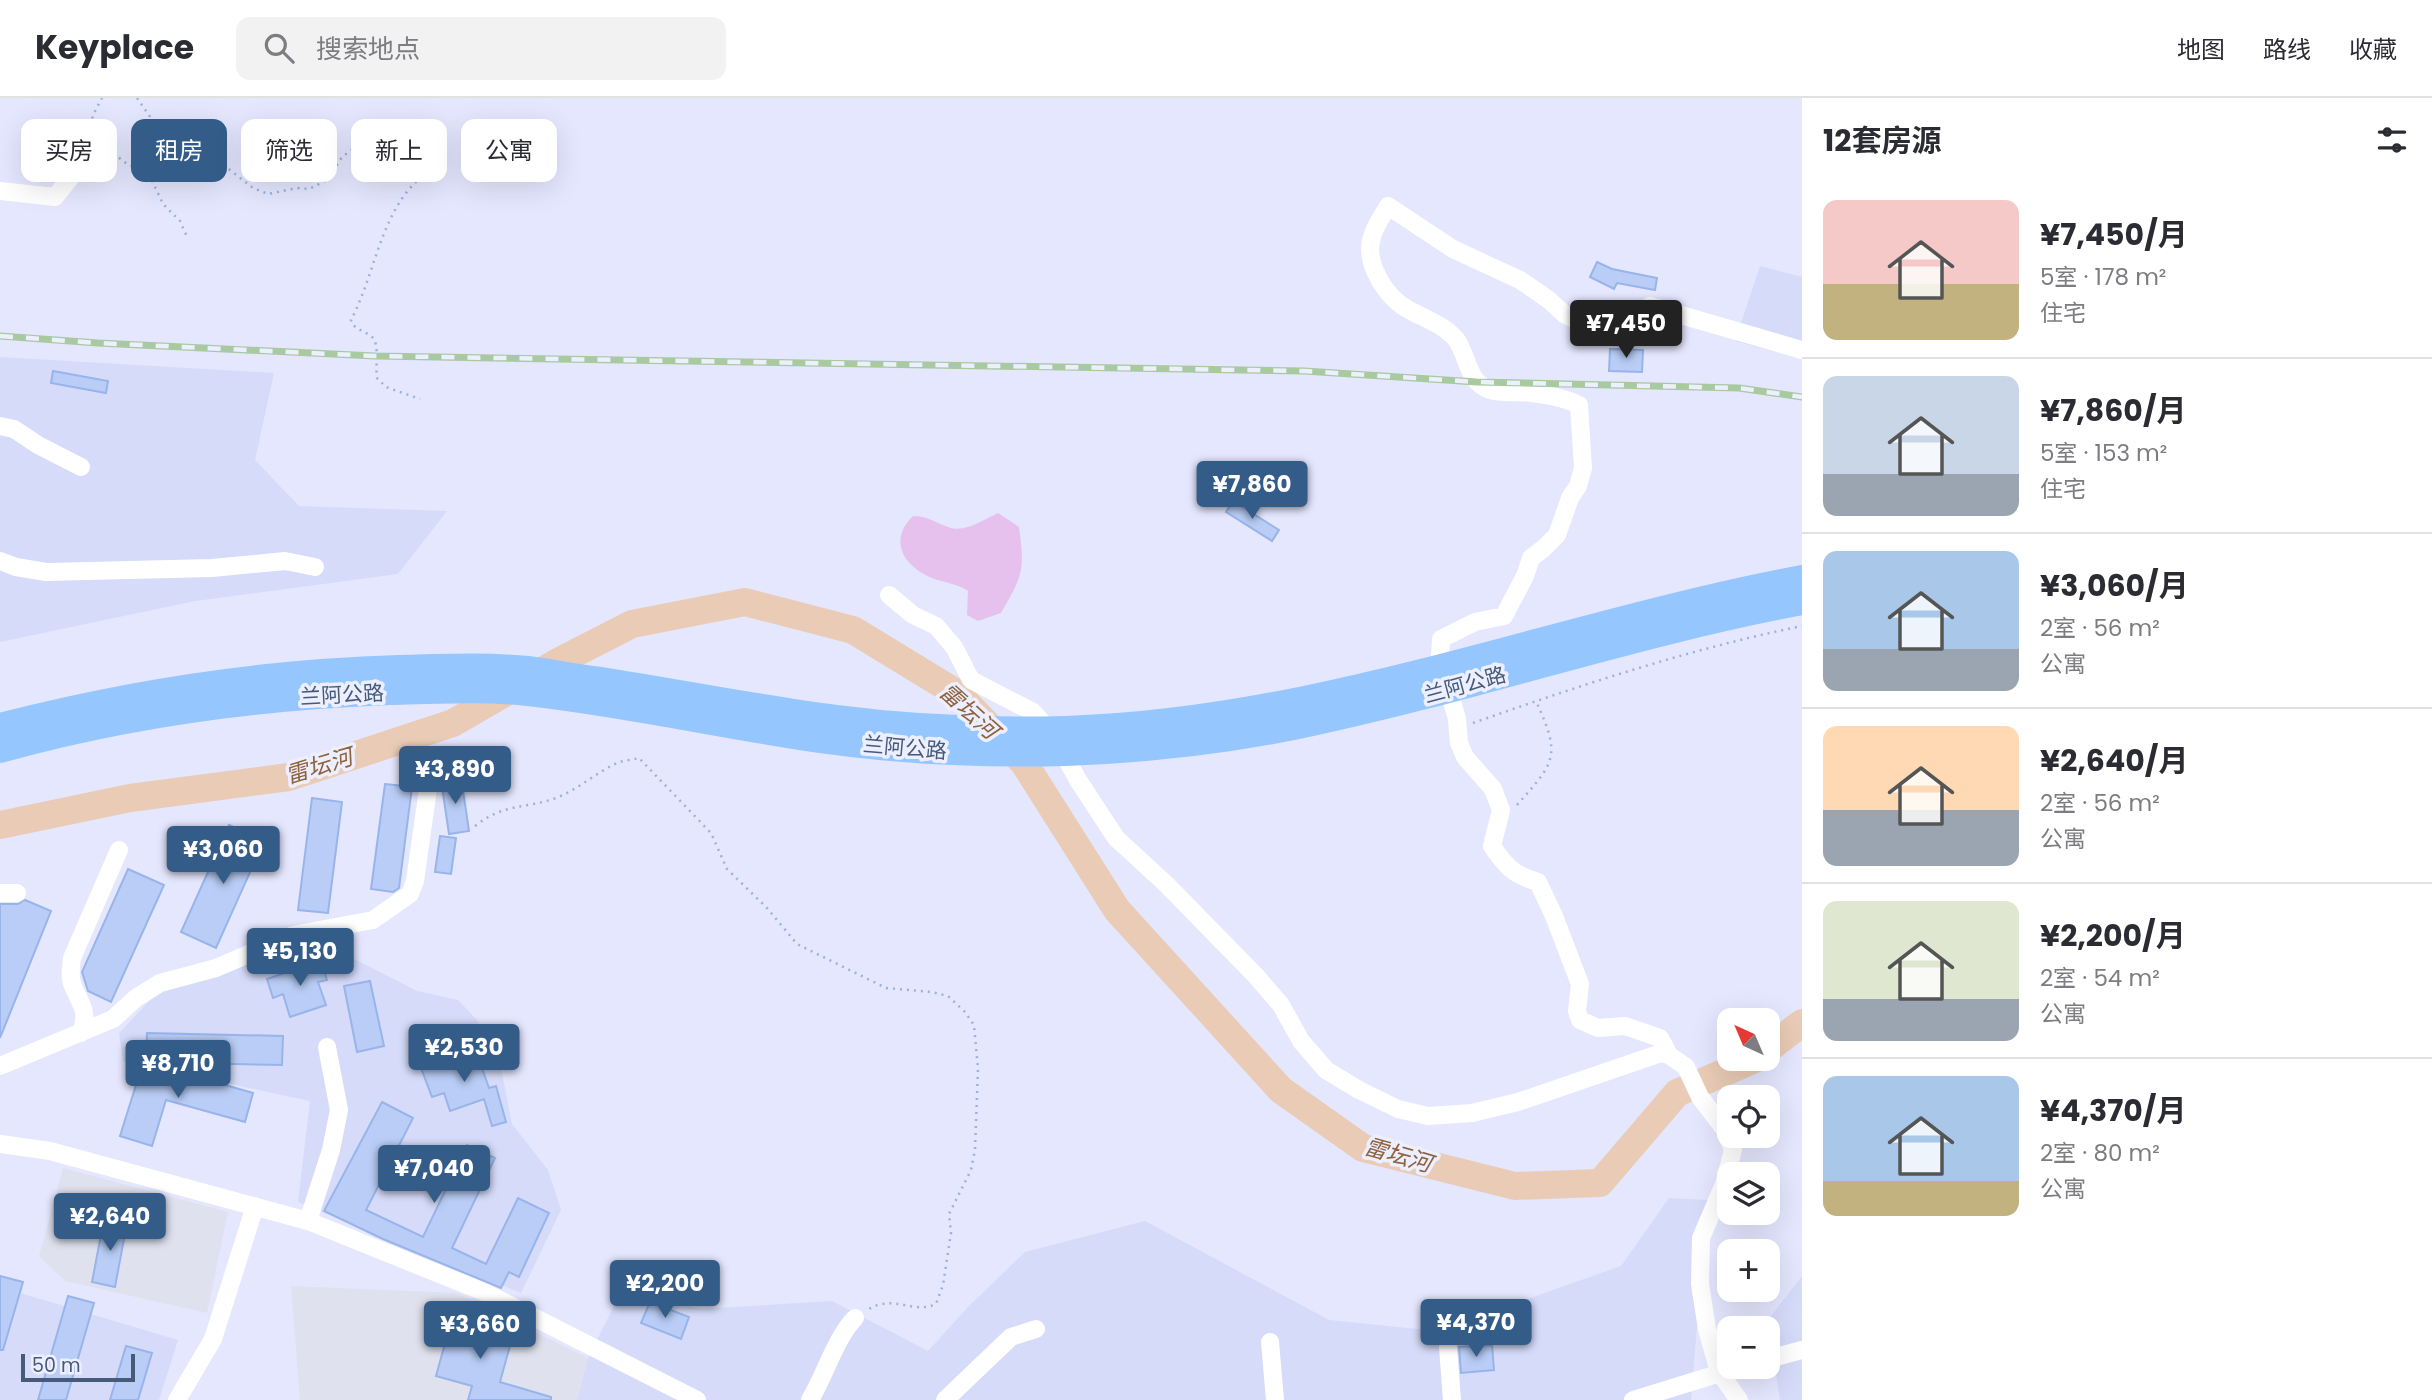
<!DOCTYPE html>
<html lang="zh">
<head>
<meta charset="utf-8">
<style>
	body { margin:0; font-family:Poppins,"Noto Sans SC",sans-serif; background:#f2f2f3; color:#2b2b33; height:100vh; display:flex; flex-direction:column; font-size:26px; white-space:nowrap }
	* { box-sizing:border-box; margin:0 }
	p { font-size:23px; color:#7c7c81 }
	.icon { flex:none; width:38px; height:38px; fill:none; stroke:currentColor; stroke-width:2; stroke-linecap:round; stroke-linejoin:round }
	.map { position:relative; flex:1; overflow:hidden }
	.side { display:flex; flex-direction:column; background:#fff; width:630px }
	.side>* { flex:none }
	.hud { position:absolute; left:21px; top:21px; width:665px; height:63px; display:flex; gap:14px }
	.needle { width:46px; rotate:316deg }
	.controls { position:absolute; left:1717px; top:910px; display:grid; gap:14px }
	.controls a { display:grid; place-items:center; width:63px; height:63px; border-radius:14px; background:#fff; box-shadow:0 7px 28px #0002; font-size:35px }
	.scale { position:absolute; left:21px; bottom:18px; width:114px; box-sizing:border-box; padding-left:7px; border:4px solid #475a79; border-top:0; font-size:19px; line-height:24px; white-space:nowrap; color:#475a79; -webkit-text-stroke:5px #ecefff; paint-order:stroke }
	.price { position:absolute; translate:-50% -60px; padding:0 16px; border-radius:7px; background:#345c89; color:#fff; font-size:23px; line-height:46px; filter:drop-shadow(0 2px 4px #0008) }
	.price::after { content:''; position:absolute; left:50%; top:42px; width:21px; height:16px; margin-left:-10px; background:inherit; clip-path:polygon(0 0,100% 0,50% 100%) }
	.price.selected { background:#222; color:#fff }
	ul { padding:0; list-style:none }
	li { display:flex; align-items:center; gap:21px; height:175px; padding:0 21px }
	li+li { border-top:2px solid #e1e1e2 }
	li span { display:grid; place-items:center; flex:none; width:196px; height:140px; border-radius:14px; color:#555 }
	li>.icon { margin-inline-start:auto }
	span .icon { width:84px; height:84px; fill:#fffc; stroke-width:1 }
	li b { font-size:30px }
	h2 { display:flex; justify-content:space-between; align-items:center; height:84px; padding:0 21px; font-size:30px }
	.pill { padding:0 24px; border-radius:14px; background:#fff; box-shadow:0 7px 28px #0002; font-size:24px; line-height:63px }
	.pill.selected { background:#345c89; color:#fff }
	header { display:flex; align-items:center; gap:42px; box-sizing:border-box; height:98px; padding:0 35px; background:#fff; border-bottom:2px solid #e1e1e2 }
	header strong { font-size:33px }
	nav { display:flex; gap:38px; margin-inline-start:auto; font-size:24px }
	.search { width:490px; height:63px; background:#f2f2f3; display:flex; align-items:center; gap:18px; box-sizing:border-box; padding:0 24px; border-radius:14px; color:#7c7c81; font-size:26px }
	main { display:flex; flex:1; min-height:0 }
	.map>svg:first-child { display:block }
</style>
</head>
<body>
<header>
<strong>Keyplace</strong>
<div class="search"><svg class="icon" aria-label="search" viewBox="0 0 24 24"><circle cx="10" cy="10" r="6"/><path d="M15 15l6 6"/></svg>搜索地点</div>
<nav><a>地图</a><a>路线</a><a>收藏</a></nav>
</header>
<main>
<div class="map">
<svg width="1802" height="1302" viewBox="0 0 1802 1302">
	<rect width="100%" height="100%" fill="#e4e7fe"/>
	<path fill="#d5dbf9" d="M1760,168L1802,179V261L1735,243Z
		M0,259L274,275L255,362L299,408L447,413L398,476L195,503L0,544Z
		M319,843L417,893L458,902L477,922L502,975L512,1026L548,1072L561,1112L521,1195L298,1104L310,1003L123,963L119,935L157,895Z
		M1669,1100L1707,1102L1691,1302H577L588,1260L621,1194L702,1211L832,1203L928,1253L968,1209L1025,1154L1145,1123L1329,1222L1437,1233L1621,1168Z
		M1802,1178V1302H1780L1768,1222Z
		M0,1189L178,1242L159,1302H0Z"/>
	<path fill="#dfe2ee" d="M63,1070L228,1114L207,1215L65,1183L39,1158Z
		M291,1188L456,1195L588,1260L577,1302H300Z"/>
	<path fill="#e7c1ed" d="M998,415L1019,429C1025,472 1023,477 1001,515L978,523L967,517L968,493C956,485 945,485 932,480C903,468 888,442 913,418C929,418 937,426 951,430C966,434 985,421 998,415Z"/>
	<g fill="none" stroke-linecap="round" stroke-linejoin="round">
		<path stroke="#eaccb6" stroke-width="28" d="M0,727L130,700L289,679L453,625L556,565L632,526L745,504L853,532L958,596L1024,665L1117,812L1281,992L1363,1050L1515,1088L1600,1085L1677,995L1755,961
			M1768,951L1802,925"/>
	</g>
	<path fill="#b9cdf6" stroke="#98b4ea" stroke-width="2" d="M1597,164L1612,171L1657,180L1655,192L1617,185L1614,191L1590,179Z
		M1610,251L1643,252L1642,274L1609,273Z
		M53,273L108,283L106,295L51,285Z
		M1233,403L1279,432L1272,443L1226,414Z
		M461,679L469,733L449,736L441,682Z
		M385,686L412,689L399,790L393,794L371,791Z
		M312,700L342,704L328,815L298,812Z
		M229,727L264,743L216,850L181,834Z
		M440,738L456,740L451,776L435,774Z
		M128,771L164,787L111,904L88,893L82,874Z
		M25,802L51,813L0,940V806H18Z
		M321,863L327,882L318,884L326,907L290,919L283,896L273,900L267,881Z
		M370,883L384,948L357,954L344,888Z
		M147,935L283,938L282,967L146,964Z
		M475,950L489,990L496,988L506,1024L492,1028L484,1001L450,1013L444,995L432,999L421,970Z
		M146,964L253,995L245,1024L166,1002L152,1048L120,1038L141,971L146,972Z
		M382,1004L413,1020L366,1112L423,1139L467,1047L495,1060L452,1150L486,1166L518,1100L549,1115L519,1179L509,1174L501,1190L383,1141L324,1113Z
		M104,1121L127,1125L115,1189L92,1184Z
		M0,1178L23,1184L3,1252H0Z
		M68,1198L94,1205L66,1302H38Z
		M650,1204L689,1219L681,1241L641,1225Z
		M453,1216L514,1233L500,1284L551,1299V1302H468L472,1288L436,1278Z
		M1492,1247L1494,1272L1461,1275L1459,1249Z
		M126,1248L152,1255L138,1302H110Z"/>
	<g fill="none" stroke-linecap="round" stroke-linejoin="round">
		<path stroke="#9cb1db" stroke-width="2.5" stroke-dasharray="2 5" stroke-linecap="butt" d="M137,0L160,33L221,65L253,90L268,96L297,90L309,91L327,82L342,59L376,34L403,45L415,58L419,81C380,116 375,177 351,222L352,226C358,232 366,234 372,239C380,246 375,269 377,280L386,289L420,301
			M89,34L93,17L102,0
			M108,51L127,66L148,74L163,106L180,123L188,141
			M1473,625C1581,587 1690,551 1802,528
			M1517,707C1556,663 1561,658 1536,603
			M475,728C504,705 525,711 556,700C579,691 597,674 617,665C624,662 632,662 639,660L711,735L727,771L767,810L797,846L886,890L932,894L948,898L965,914L974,927L978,971L975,1052L971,1072L949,1116L951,1135L943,1187L936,1206C912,1217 895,1195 867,1212"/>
		<path stroke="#fff" stroke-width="18" d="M0,93L55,99L94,50
			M0,328L14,331L38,347L81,369
			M0,463L16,469L46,474L212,470L285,463L315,469
			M889,497L913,517L936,528L954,549L971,582L1033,614L1052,635L1078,682L1116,740L1167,787L1256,878L1281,907L1301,943L1326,972L1359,992L1398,1011L1428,1018L1472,1015L1518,1004L1661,955L1669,957L1686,969L1700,999L1725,1032L1733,1052L1724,1086L1701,1140L1700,1186L1707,1231L1719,1274L1739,1302
			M0,795H17
			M81,935C89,912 81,908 73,888C69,879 71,869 72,860L119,752
			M1669,957L1660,940L1625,928L1598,930L1580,922L1577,913L1580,886L1554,818L1538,784C1514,777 1506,769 1492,748L1501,712L1493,691L1465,659L1459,645L1457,621L1449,593L1439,576L1441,541L1475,524L1504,518L1525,478L1531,460L1544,450L1557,437L1570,400L1578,388L1583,370L1579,307C1565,300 1548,297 1532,295C1518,293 1503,296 1490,292C1466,284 1468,255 1455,240C1442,226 1426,221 1409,212C1386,200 1362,163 1373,136C1376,126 1383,117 1388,108L1453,151L1520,182L1549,202L1564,216L1584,226L1627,222L1650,208L1802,252
			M0,968L113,921L136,900L160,885L216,870L293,837L373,822L410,796L415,783L428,691
			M0,1046L50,1053L308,1123L484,1194L697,1302
			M308,1123L331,1052L339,1012L327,949
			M1270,1244L1275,1302
			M1448,1249L1452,1302
			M1768,1261L1802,1252
			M177,1302L213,1241L255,1108
			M810,1302C825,1277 836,1239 855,1220
			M945,1302L1011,1239L1036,1231
			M1633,1302L1740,1269"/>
		<path stroke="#95c6fe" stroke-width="26" d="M0,628C131,594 264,574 399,570C442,569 486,567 528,571C552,574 576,579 601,582C679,594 758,610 836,620C912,630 989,633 1066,631C1322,623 1553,527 1802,480
			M0,652C126,617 259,599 390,594C435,593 483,590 528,595C628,606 727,629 827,643C906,654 986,657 1066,655C1148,652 1231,643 1312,625C1476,590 1636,535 1802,504"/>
		<g stroke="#a9c9a1" stroke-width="7">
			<path id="rail" d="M0,238L98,245L375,258L1304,273L1477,284L1739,290L1802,299"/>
		</g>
		<use href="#rail" stroke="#ecefff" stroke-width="4.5" stroke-dasharray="13" stroke-linecap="butt"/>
	</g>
	<g text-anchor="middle" stroke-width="7" stroke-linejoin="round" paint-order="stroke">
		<g font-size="21" fill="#475a79" stroke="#ecefff">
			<text transform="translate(1465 587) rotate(-15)" y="7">兰阿公路</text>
			<text transform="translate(342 597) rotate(-3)" y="7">兰阿公路</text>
			<text transform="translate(905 650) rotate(5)" y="7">兰阿公路</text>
		</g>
		<g font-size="23" font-style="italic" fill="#8f623e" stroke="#ecefff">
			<text transform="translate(969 613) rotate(42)" y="8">雷坛河</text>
			<text transform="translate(319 668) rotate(-17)" y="8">雷坛河</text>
			<text transform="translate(1398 1057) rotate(16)" y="8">雷坛河</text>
		</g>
	</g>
</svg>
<div class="controls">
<a><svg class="needle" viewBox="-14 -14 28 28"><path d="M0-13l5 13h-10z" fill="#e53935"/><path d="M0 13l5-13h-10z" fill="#7c7c81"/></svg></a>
<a><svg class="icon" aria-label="locate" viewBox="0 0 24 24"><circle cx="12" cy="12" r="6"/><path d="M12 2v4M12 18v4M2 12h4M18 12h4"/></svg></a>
<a><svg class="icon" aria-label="layers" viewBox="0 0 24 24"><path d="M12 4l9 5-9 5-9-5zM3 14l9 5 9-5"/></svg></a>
<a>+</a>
<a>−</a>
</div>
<div class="scale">50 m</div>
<b class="price selected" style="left:1626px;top:262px">¥7,450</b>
<b class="price" style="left:1252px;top:423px">¥7,860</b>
<b class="price" style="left:455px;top:708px">¥3,890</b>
<b class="price" style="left:223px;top:788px">¥3,060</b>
<b class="price" style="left:300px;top:890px">¥5,130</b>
<b class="price" style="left:464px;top:986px">¥2,530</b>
<b class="price" style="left:178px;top:1002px">¥8,710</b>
<b class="price" style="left:434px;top:1107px">¥7,040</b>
<b class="price" style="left:110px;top:1155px">¥2,640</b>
<b class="price" style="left:665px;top:1222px">¥2,200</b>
<b class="price" style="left:1476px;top:1261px">¥4,370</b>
<b class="price" style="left:480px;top:1263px">¥3,660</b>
<div class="hud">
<a class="pill">买房</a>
<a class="pill selected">租房</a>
<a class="pill">筛选</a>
<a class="pill">新上</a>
<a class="pill">公寓</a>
</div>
</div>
<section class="side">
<h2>12套房源<svg class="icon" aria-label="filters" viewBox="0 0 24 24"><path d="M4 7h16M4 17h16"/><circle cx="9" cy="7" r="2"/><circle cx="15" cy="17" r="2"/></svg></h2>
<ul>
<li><span style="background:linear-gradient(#f6c9c9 60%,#c2b280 0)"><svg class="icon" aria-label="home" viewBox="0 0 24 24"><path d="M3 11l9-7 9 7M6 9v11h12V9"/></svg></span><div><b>¥7,450/月</b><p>5室 · 178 m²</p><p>住宅</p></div></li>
<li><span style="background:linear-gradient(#c9d6e8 70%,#9aa5b1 0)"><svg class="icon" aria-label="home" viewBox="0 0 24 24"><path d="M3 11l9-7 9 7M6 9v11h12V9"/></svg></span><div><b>¥7,860/月</b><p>5室 · 153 m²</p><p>住宅</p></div></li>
<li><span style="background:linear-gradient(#a9c7e8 70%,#9aa5b1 0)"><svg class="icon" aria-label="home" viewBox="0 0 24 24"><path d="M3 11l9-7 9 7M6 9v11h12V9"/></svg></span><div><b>¥3,060/月</b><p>2室 · 56 m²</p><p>公寓</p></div></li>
<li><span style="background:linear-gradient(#ffd9b3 60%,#9aa5b1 0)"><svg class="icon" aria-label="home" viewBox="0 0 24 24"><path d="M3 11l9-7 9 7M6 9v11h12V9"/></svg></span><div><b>¥2,640/月</b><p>2室 · 56 m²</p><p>公寓</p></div></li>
<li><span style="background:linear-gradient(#dfe7d0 70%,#9aa5b1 0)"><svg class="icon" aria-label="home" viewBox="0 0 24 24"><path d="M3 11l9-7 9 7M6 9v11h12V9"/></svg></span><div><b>¥2,200/月</b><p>2室 · 54 m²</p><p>公寓</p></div></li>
<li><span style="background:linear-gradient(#a9c7e8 75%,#c2b280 0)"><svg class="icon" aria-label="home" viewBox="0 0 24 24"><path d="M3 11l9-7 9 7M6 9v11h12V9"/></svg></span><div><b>¥4,370/月</b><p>2室 · 80 m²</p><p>公寓</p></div></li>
</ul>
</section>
</main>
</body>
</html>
